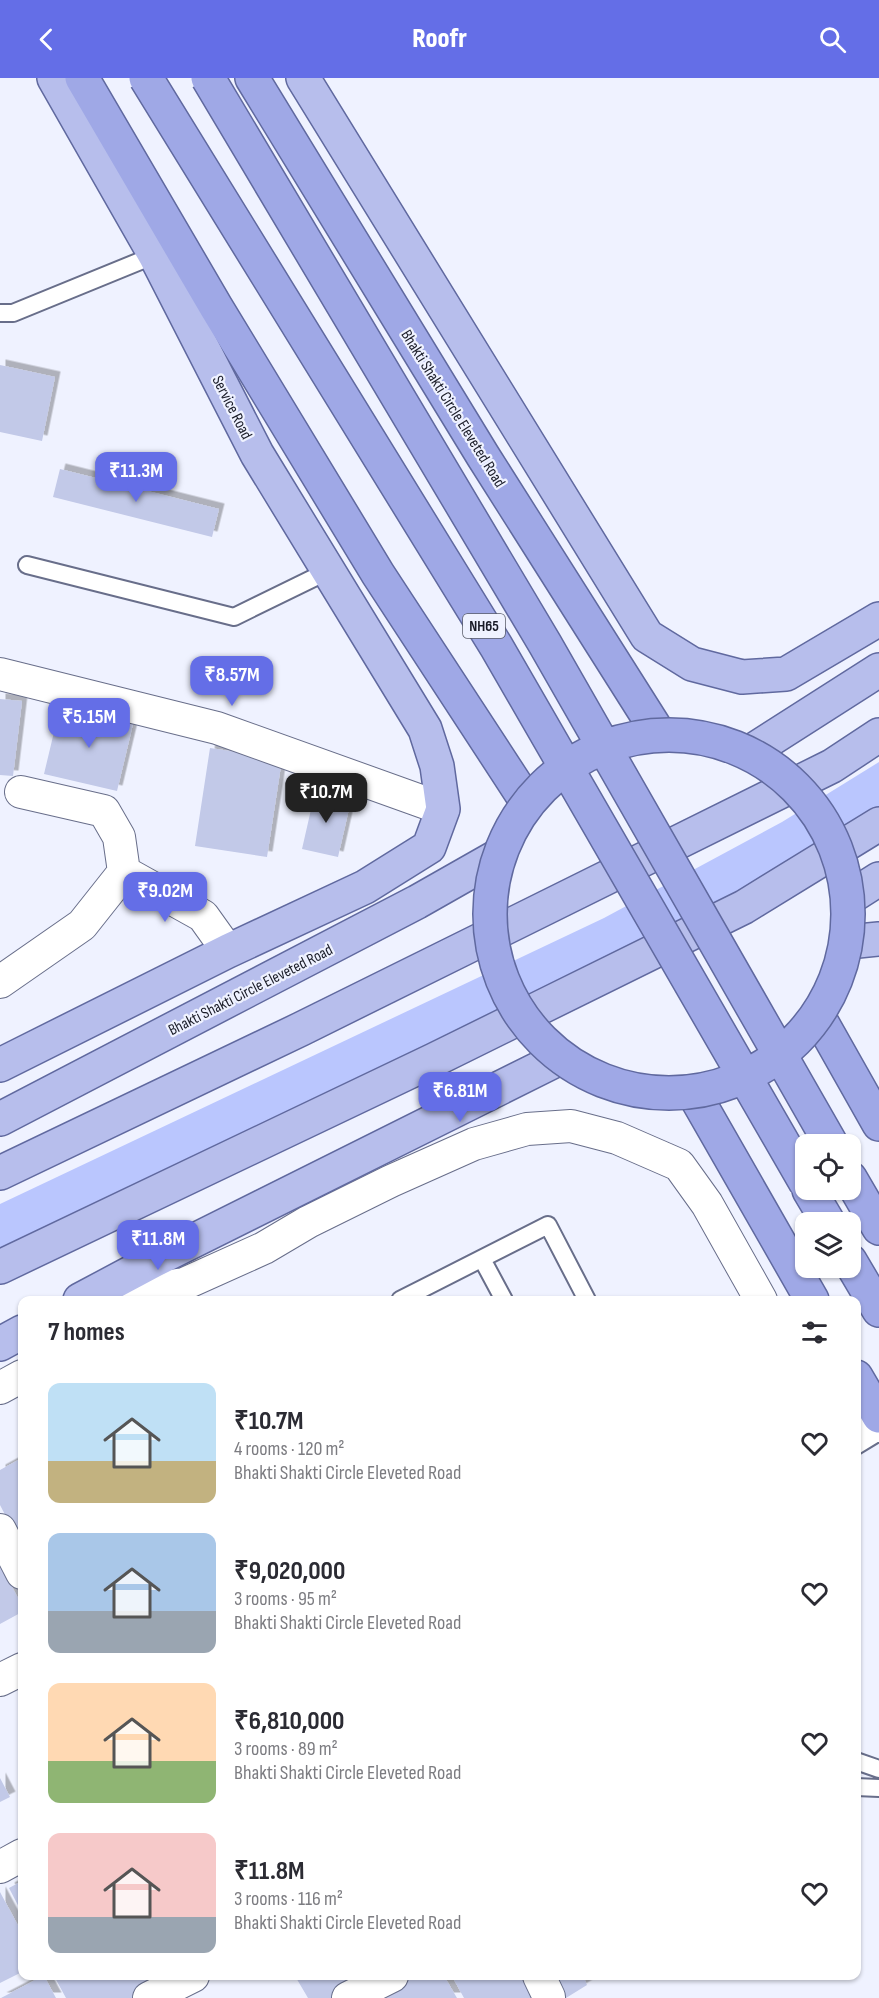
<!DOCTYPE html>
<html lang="en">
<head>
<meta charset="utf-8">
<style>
	body { margin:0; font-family:"Sofia Sans Condensed",sans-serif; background:#f7f7f7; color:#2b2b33; height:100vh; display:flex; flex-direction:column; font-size:22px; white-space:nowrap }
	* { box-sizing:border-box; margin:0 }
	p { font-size:20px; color:#7c7c81 }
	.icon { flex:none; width:33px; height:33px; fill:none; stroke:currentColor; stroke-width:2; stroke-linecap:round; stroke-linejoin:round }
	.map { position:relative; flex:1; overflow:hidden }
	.details { position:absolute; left:18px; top:1218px; width:843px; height:684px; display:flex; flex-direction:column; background:#fff; border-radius:12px; box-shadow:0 2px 4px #0004 }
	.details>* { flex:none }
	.tools { position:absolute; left:795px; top:1056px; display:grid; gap:12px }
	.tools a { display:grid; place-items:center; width:66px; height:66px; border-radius:12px; background:#fff; box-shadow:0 2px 4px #0004; font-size:30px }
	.price { position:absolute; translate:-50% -51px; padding:0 14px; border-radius:12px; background:#646ee7; color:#fff; font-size:20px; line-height:39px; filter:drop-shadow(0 2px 3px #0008) }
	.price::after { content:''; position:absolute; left:50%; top:36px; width:18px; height:14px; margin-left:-9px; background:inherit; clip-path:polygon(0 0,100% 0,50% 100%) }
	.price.on { background:#222; color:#fff }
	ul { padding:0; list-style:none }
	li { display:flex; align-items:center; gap:18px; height:150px; padding:0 30px }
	li span { display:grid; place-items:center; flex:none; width:168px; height:120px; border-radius:12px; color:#555 }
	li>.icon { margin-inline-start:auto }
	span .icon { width:72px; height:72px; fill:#fffc; stroke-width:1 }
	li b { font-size:26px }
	h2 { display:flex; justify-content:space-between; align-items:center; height:72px; padding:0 30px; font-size:26px }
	header { display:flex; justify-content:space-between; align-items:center; height:78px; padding:0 30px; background:#646ee7; color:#fff; font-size:27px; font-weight:800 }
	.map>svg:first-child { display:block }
</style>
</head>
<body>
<header><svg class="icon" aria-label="back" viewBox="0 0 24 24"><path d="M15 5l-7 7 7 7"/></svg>Roofr<svg class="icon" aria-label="search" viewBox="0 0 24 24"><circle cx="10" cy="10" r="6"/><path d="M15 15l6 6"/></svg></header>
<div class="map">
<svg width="879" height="1920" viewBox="0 0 879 1920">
	<defs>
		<filter id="shadow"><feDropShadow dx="5.5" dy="-5.5" stdDeviation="0" flood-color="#0004"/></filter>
	</defs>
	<rect width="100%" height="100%" fill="#eff2ff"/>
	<path fill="#bac6fe" d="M879,684V739L785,797L0,1187V1126L604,840L782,744Z"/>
	<path fill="#c2c9e8" filter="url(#shadow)" d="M0,287L55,299L42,363L0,354Z
		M60,391L219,431L212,459L53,419Z
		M0,621L22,623L13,698L0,697Z
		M60,629L133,646L117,713L44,696Z
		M210,670L282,681L267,779L195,768Z
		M315,714L351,722L338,779L302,771Z
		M22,1380V1469L0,1427V1392Z
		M0,1486L22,1528V1534L0,1546Z
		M0,1700L10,1719L0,1724Z
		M22,1803V1835L9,1810Z
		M0,1814L22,1855V1894L0,1905Z
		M44,1898L56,1920H1L43,1898Z
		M54,1898H145L152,1911L136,1920H66Z
		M295,1898H362L343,1920H308Z
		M410,1898H444L457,1920H376L374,1917Z
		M452,1898H533L541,1920H464Z
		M549,1898H583L587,1907L566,1920H561Z"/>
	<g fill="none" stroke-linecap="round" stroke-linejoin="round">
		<g stroke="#686e8a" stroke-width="20">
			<path id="service" d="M0,235H13L155,177
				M27,487L234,539L328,493
				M482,1181L504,1222
				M400,1222L548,1147L587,1222
				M856,1368L879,1354
				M856,1683L879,1691
				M856,1709L879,1710"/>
		</g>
		<g stroke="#686e8a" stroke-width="34">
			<path id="minor" d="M0,596L217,650L443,731
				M124,794L203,838L228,873
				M0,904L82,847L124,794L119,759L104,733L21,714
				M89,1220L184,1206L264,1170L308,1144L391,1103L474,1066L527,1051L571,1048L617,1060L679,1087L707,1126L761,1222
				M0,1310L22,1298
				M856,1341L879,1348
				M0,1452L22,1495
				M0,1602L22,1591
				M0,1789L22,1777
				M539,1898L549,1919
				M149,1920L193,1898
				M348,1920L392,1898"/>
		</g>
		<g stroke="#60699f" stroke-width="36">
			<path id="primary" d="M303,0L647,558L692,586L742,599L786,596L879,541
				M749,675L879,592
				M849,820L879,801
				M848,864L879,861
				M0,987L228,873L365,809L429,769L443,731L437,688L425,651L257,376L155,177L54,0
				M0,1041L417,824L498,778
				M0,1095L301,951L832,688L879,657
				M0,1189L434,982L744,829L879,746
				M80,1222L155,1182L560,980
				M0,1266L22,1254"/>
		</g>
		<g stroke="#60699f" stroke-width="36">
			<path id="trunk" d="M82,0L216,229L378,496L527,724
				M252,0L483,378L659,656
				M818,938L879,1046
				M693,1014L812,1222
				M850,1100L879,1150
				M809,1112L828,1144
				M850,1183L879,1232
				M856,1299L879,1338"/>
		</g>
		<use href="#service" stroke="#fff" stroke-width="16"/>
		<use href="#minor" stroke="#fff" stroke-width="32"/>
		<use href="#primary" stroke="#b7beec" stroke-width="33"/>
		<use href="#trunk" stroke="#9fa8e6" stroke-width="33"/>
		<g stroke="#60699f" stroke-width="36" stroke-linecap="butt">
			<path id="trunk-bridge" d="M146,0L496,568L806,1105
				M208,0L545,566L831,1066
				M490 836a179 179 0 1 1 358 0a179 179 0 1 1-358 0Z"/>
		</g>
		<use href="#trunk-bridge" stroke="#9fa8e6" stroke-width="33"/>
	</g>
	<g text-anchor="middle" stroke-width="4.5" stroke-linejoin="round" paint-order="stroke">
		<rect fill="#eff2ff" stroke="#595c68" stroke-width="1.5" x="463" y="536" width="42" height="24" rx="4.5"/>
		<g font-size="15" font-weight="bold" fill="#191b27">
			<text x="484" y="553">NH65</text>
		</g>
		<g font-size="16" fill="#191b27" stroke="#eff2ff">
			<text transform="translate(233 329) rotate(63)" y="6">Service Road</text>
			<text transform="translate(454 330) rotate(58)" y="6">Bhakti Shakti Circle Eleveted Road</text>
			<text transform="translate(250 911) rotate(-27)" y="6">Bhakti Shakti Circle Eleveted Road</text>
		</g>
	</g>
</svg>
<div class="tools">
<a><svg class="icon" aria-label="locate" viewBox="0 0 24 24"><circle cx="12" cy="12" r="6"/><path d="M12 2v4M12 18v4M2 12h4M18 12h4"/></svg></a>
<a><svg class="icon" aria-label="layers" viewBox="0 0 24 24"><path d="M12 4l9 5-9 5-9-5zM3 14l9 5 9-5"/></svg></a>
</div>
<b class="price" style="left:136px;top:425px">₹11.3M</b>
<b class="price" style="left:232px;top:629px">₹8.57M</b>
<b class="price" style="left:89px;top:671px">₹5.15M</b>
<b class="price on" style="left:326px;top:746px">₹10.7M</b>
<b class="price" style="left:165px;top:845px">₹9.02M</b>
<b class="price" style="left:460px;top:1045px">₹6.81M</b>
<b class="price" style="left:158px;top:1193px">₹11.8M</b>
<section class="details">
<h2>7 homes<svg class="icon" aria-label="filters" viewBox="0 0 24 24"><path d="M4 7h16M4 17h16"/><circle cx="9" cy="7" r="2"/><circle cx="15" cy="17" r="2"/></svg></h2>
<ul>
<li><span style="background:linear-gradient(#bfe0f5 65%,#c2b280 0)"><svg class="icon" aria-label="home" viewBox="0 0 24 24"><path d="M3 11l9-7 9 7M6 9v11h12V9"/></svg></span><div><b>₹10.7M</b><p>4 rooms · 120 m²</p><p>Bhakti Shakti Circle Eleveted Road</p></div><svg class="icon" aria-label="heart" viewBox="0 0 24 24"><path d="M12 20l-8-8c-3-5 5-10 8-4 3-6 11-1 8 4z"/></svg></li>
<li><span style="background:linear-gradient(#a9c7e8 65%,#9aa5b1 0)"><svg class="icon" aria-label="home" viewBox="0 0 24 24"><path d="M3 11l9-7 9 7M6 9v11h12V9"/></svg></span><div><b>₹9,020,000</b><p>3 rooms · 95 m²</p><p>Bhakti Shakti Circle Eleveted Road</p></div><svg class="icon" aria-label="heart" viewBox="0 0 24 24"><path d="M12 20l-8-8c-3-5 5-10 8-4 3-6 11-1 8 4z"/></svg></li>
<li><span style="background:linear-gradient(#ffd9b3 65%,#8fb573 0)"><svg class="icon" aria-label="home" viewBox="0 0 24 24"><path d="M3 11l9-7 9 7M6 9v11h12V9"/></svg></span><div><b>₹6,810,000</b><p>3 rooms · 89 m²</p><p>Bhakti Shakti Circle Eleveted Road</p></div><svg class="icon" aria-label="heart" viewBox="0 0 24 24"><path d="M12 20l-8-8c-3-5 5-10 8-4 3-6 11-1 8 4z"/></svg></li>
<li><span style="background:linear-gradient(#f6c9c9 70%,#9aa5b1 0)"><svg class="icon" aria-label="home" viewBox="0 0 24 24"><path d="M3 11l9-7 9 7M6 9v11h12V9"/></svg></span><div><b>₹11.8M</b><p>3 rooms · 116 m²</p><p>Bhakti Shakti Circle Eleveted Road</p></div><svg class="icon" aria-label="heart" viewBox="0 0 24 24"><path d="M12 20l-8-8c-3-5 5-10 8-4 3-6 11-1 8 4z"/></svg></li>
</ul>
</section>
</div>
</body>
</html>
